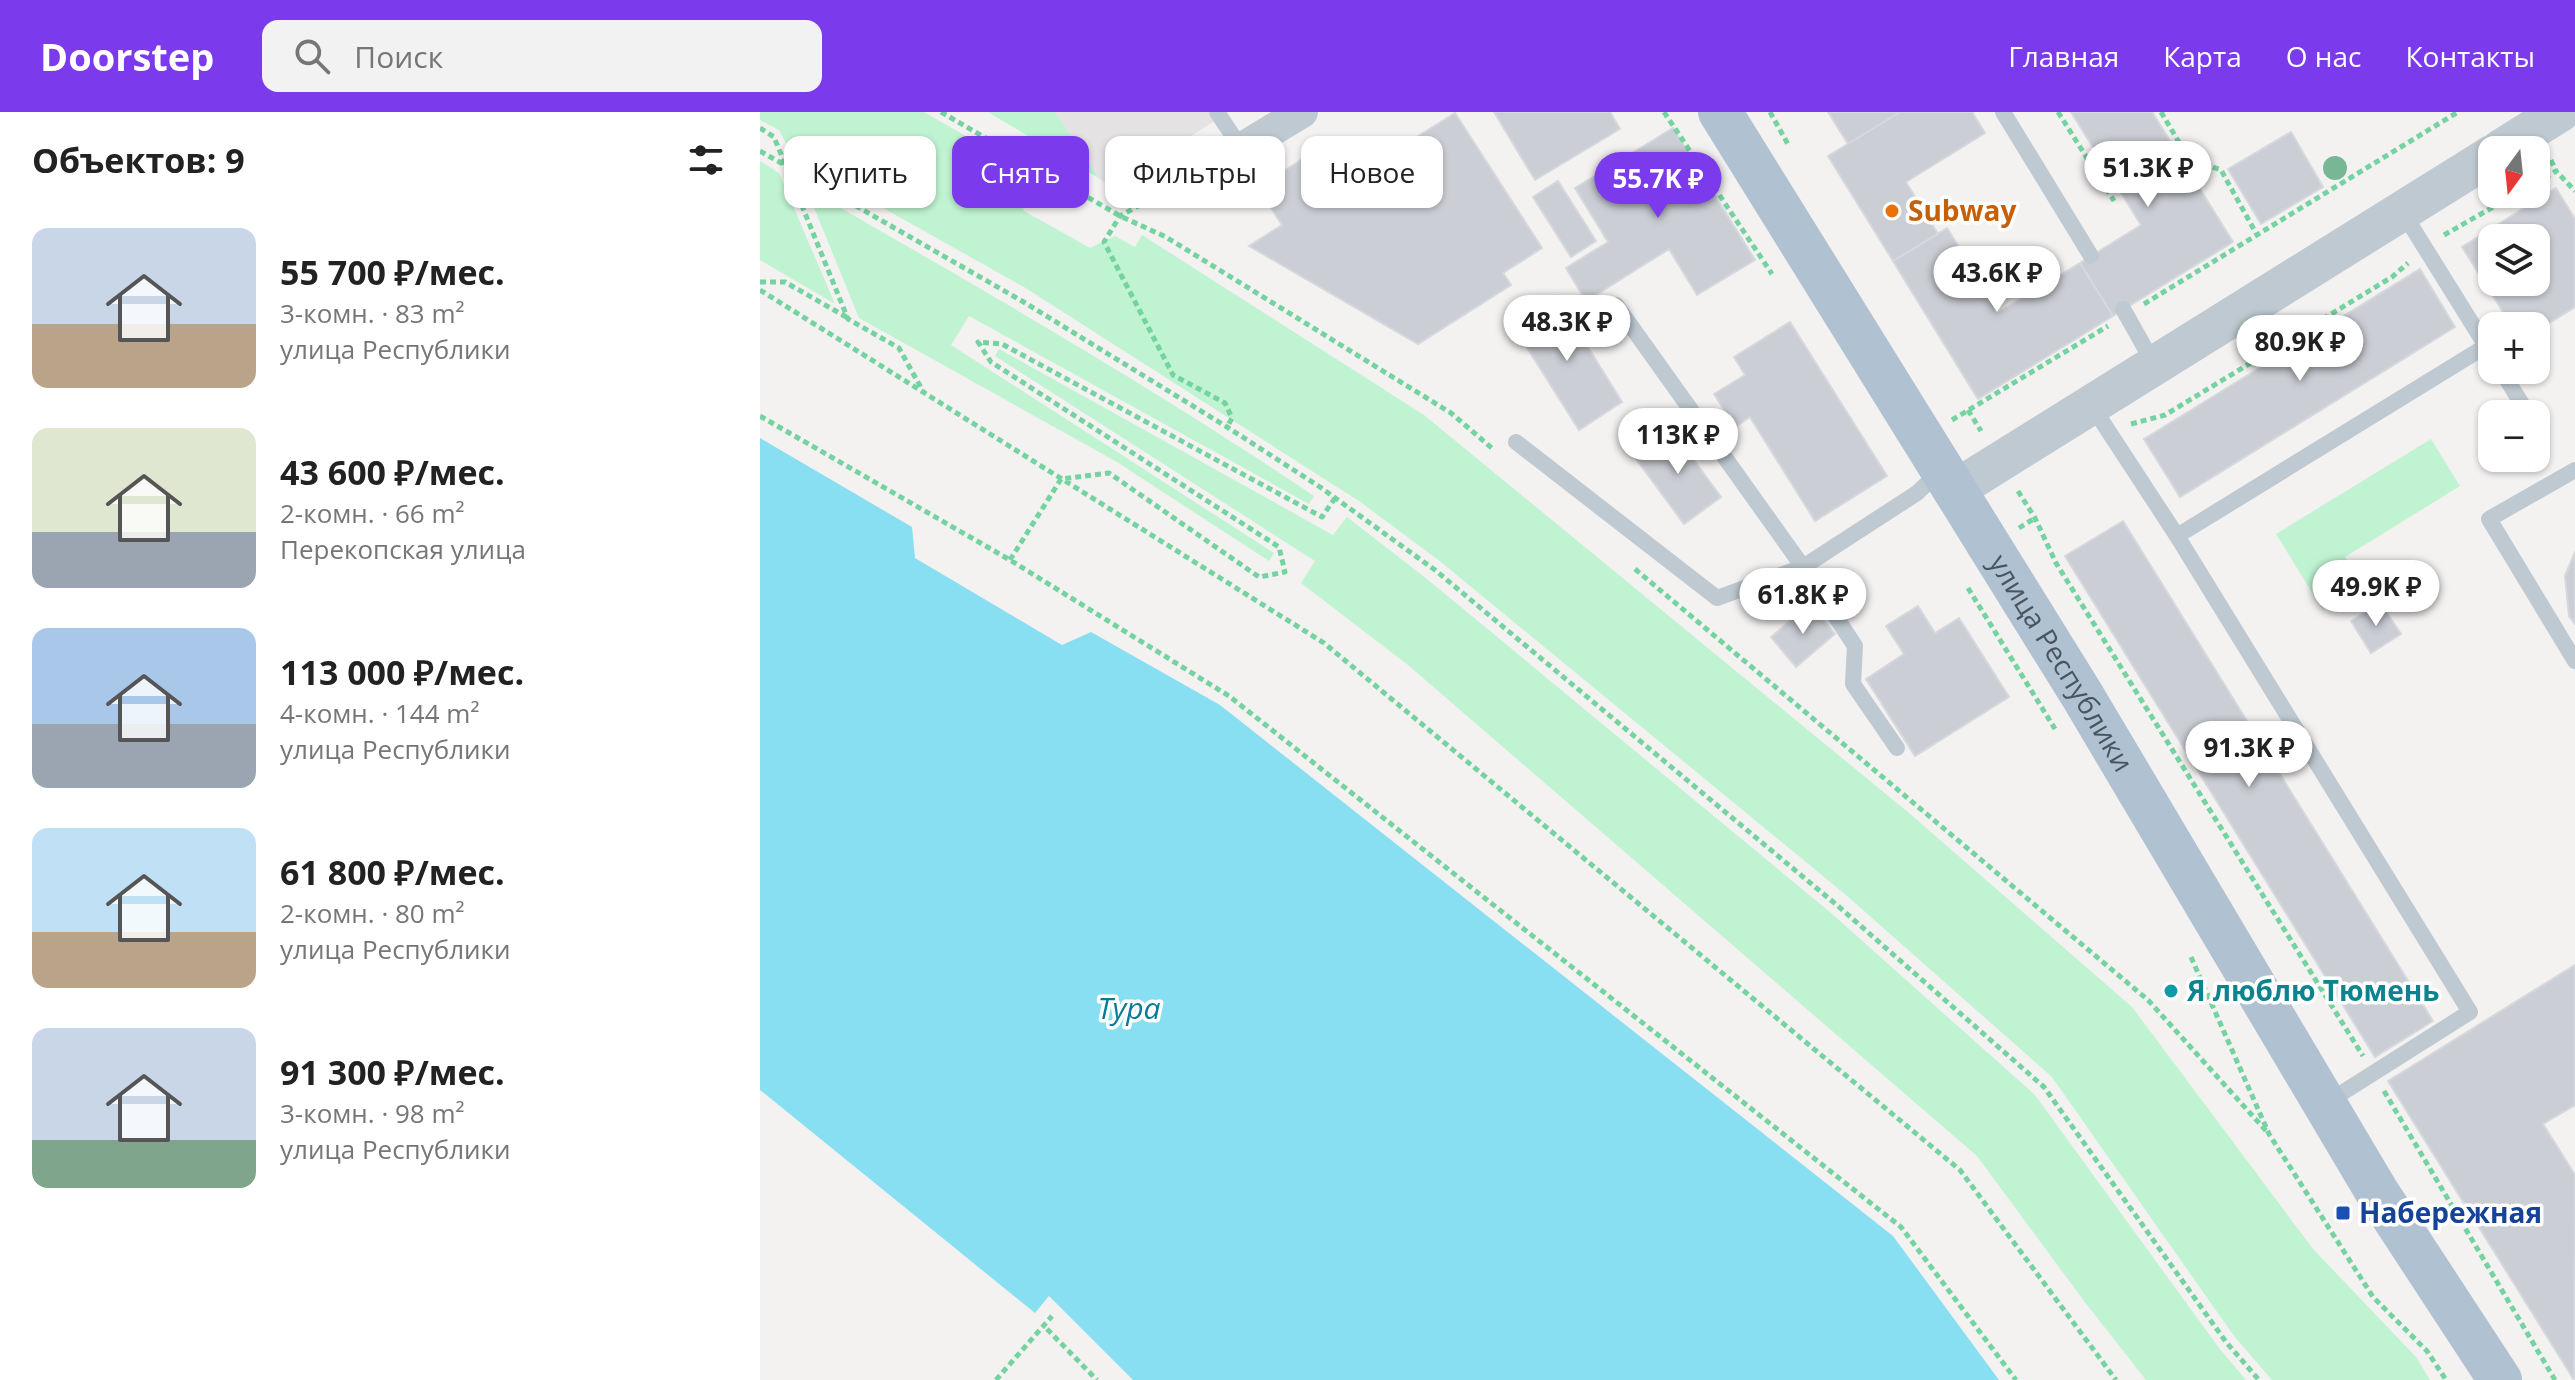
<!DOCTYPE html>
<html lang="ru">
<head>
<meta charset="utf-8">
<style>
	body { margin:0; font-family:"Open Sans",sans-serif; background:#f2f2f2; color:#222; height:100vh; display:flex; flex-direction:column; font-size:30px; white-space:nowrap }
	* { box-sizing:border-box; margin:0 }
	p { font-size:26px; color:#767676 }
	.icon { flex:none; width:44px; height:44px; fill:none; stroke:currentColor; stroke-width:2; stroke-linecap:round; stroke-linejoin:round }
	.map { position:relative; flex:1; overflow:hidden }
	.drawer { display:flex; flex-direction:column; background:#fff; width:760px }
	.drawer>* { flex:none }
	.hud { position:absolute; left:24px; top:24px; width:760px; height:72px; display:flex; gap:16px }
	.needle { width:52px; rotate:195deg }
	.tools { position:absolute; left:1718px; top:24px; display:grid; gap:16px }
	.tools a { display:grid; place-items:center; width:72px; height:72px; border-radius:16px; background:#fff; box-shadow:0 2px 6px #0004; font-size:40px }
	.price { position:absolute; translate:-50% -68px; padding:0 18px; border-radius:28px; background:#fff; color:#222; font-size:26px; line-height:52px; filter:drop-shadow(0 2px 4px #0008) }
	.price::after { content:''; position:absolute; left:50%; top:48px; width:24px; height:18px; margin-left:-12px; background:inherit; clip-path:polygon(0 0,100% 0,50% 100%) }
	.price.active { background:#7c3aed; color:#fff }
	ul { padding:0; list-style:none }
	li { display:flex; align-items:center; gap:24px; height:200px; padding:0 32px }
	li span { display:grid; place-items:center; flex:none; width:224px; height:160px; border-radius:16px; color:#555 }
	li>.icon { margin-inline-start:auto }
	span .icon { width:96px; height:96px; fill:#fffc; stroke-width:1 }
	li b { font-size:34px }
	h2 { display:flex; justify-content:space-between; align-items:center; height:96px; padding:0 32px; font-size:34px }
	.pill { padding:0 28px; border-radius:16px; background:#fff; box-shadow:0 2px 6px #0004; font-size:28px; line-height:72px }
	.pill.active { background:#7c3aed; color:#fff }
	header { display:flex; align-items:center; gap:48px; box-sizing:border-box; height:112px; padding:0 40px; background:#7c3aed; color:#fff }
	header strong { font-size:38px }
	nav { display:flex; gap:44px; margin-inline-start:auto; font-size:28px }
	.search { width:560px; height:72px; background:#f2f2f2; display:flex; align-items:center; gap:20px; box-sizing:border-box; padding:0 28px; border-radius:16px; color:#767676; font-size:30px }
	main { display:flex; flex:1; min-height:0 }
	.map>svg:first-child { display:block }
</style>
</head>
<body>
<header>
<strong>Doorstep</strong>
<div class="search"><svg class="icon" aria-label="search" viewBox="0 0 24 24"><circle cx="10" cy="10" r="6"/><path d="M15 15l6 6"/></svg>Поиск</div>
<nav><a>Главная</a><a>Карта</a><a>О нас</a><a>Контакты</a></nav>
</header>
<main>
<section class="drawer">
<h2>Объектов: 9<svg class="icon" aria-label="filters" viewBox="0 0 24 24"><path d="M4 7h16M4 17h16"/><circle cx="9" cy="7" r="2"/><circle cx="15" cy="17" r="2"/></svg></h2>
<ul>
<li><span style="background:linear-gradient(#c9d6e8 60%,#b9a48a 0)"><svg class="icon" aria-label="home" viewBox="0 0 24 24"><path d="M3 11l9-7 9 7M6 9v11h12V9"/></svg></span><div><b>55 700 ₽/мес.</b><p>3-комн. · 83 m²</p><p>улица Республики</p></div></li>
<li><span style="background:linear-gradient(#dfe7d0 65%,#9aa5b1 0)"><svg class="icon" aria-label="home" viewBox="0 0 24 24"><path d="M3 11l9-7 9 7M6 9v11h12V9"/></svg></span><div><b>43 600 ₽/мес.</b><p>2-комн. · 66 m²</p><p>Перекопская улица</p></div></li>
<li><span style="background:linear-gradient(#a9c7e8 60%,#9aa5b1 0)"><svg class="icon" aria-label="home" viewBox="0 0 24 24"><path d="M3 11l9-7 9 7M6 9v11h12V9"/></svg></span><div><b>113 000 ₽/мес.</b><p>4-комн. · 144 m²</p><p>улица Республики</p></div></li>
<li><span style="background:linear-gradient(#bfe0f5 65%,#b9a48a 0)"><svg class="icon" aria-label="home" viewBox="0 0 24 24"><path d="M3 11l9-7 9 7M6 9v11h12V9"/></svg></span><div><b>61 800 ₽/мес.</b><p>2-комн. · 80 m²</p><p>улица Республики</p></div></li>
<li><span style="background:linear-gradient(#c9d6e8 70%,#7fa58c 0)"><svg class="icon" aria-label="home" viewBox="0 0 24 24"><path d="M3 11l9-7 9 7M6 9v11h12V9"/></svg></span><div><b>91 300 ₽/мес.</b><p>3-комн. · 98 m²</p><p>улица Республики</p></div></li>
</ul>
</section>
<div class="map">
<svg width="1815" height="1268" viewBox="0 0 1815 1268">
	<rect width="100%" height="100%" fill="#f4f1f1"/>
	<path fill="#e5e2e3" d="M295,0H468L352,76L340,67Z"/>
	<path fill="#bff3d1" d="M0,0H164L244,46L238,58L254,67L264,99L330,136L355,124L375,135L382,123L664,303L1149,701L1372,895L1553,1137L1656,1245L1670,1268H1512L1474,1224L1292,965L1086,783L681,450L599,389L264,175L34,46L19,18L0,8Z
		M228,0H295L340,67Z
		M0,49L19,61L75,192L0,148Z
		M46,76C218,175 390,273 554,384L549,392L209,204L191,233L514,441L509,449L357,350L99,206Z
		M239,237L573,423L587,405L667,467L1071,801L1275,983L1459,1236L1486,1268H1386L1324,1189L1217,1044L648,553L541,471L555,449L235,244Z
		M1671,327L1700,374L1585,445L1602,474L1563,498L1516,422Z"/>
	<path fill="#89dff2" d="M0,326L152,415L155,446L302,533L331,520L460,593L1133,1124L1239,1268H373L289,1184L275,1201L0,978Z"/>
	<path fill="#cbced4" stroke="#d5d8dd" stroke-width="2" fill-rule="evenodd" d="M734,0H850L860,17L775,68Z
		M1068,0H1140L1088,32Z
		M1140,0H1212L1225,21L1146,70L1178,122L1133,149L1068,44Z
		M1311,0H1392L1473,130L1353,204L1320,151L1381,113Z
		M695,1L782,136L743,161L751,173L658,232L489,134L522,113L498,76L567,31L590,67Z
		M913,16L995,148L937,183L909,137L826,189L806,156L848,130L815,76Z
		M1531,20L1563,75L1501,112L1468,57Z
		M798,69L836,129L811,145L773,85Z
		M1796,76L1815,107V195L1776,219V214H1752L1702,135ZM1732,126H1776V170H1732Z
		M1187,116L1239,200L1320,151L1353,204L1218,287L1133,149Z
		M1660,157L1695,215L1420,385L1384,327Z
		M796,184L862,290L819,318L752,212Z
		M1030,210L1127,364L1055,409L990,305L975,315L954,282L985,263L974,245Z
		M911,317L961,385L924,412L874,344Z
		M1363,409L1673,909L1615,945L1305,444Z
		M1815,440V512L1809,504L1805,464Z
		M1620,491L1641,522L1611,541L1591,509Z
		M1050,492L1075,522L1036,555L1011,525Z
		M1158,494L1175,521L1199,506L1249,585L1155,644L1106,567L1144,542L1126,514Z
		M1815,853V993L1783,1012L1815,1063L1814,1268L1628,969Z"/>
	<g fill="none" stroke-linecap="round" stroke-linejoin="round">
		<path stroke="#74d3a1" stroke-width="5" stroke-dasharray="6 4" stroke-linecap="butt" d="M181,0L360,104L406,125L691,301L733,337
			M904,0L1012,162
			M1010,0L1029,34
			M1298,0L1354,89
			M1401,0L1429,47L1461,58L1497,123
			M0,16L14,25L88,207L139,236L164,281
			M0,39L262,189L467,315L560,375L675,458L1078,794L1284,975L1466,1230L1499,1268
			M1791,48L1796,59
			M442,59L360,104L344,130L413,263L465,291L472,306L467,315
			M1776,71L1796,59L1815,79
			M1684,123L1756,82
			M0,170H25L88,206
			M0,178L564,531L1200,1058L1356,1268
			M1384,192L1698,0
			M1208,298L1221,319
			M0,304L250,448L469,584L1141,1115L1256,1268
			M1192,308L1348,214
			M1371,312L1405,303L1632,165L1648,151
			M1258,379L1275,406L1296,451L1603,944
			M1259,416L1275,406
			M250,448L301,367L349,361L499,465L525,460L519,435L231,250L218,230L242,232L562,405L575,386
			M875,457L1388,888L1509,1022
			M1208,476L1295,617
			M1431,845L1509,1022L1613,1185L1667,1239L1686,1268
			M1624,979L1795,1268
			M287,1217L337,1268
			M236,1268L292,1204"/>
		<path stroke="#bec9d1" stroke-width="16" d="M457,0L481,36
			M1243,0L1331,144
			M1363,197L1394,252
			M1741,258L1768,302
			M1332,294L1417,424L1710,900L1566,991
			M1776,314L1782,324
			M756,330L957,486L1043,455L856,193
			M1815,358L1729,407L1815,549
			M1417,424L1726,234L1642,99
			M1137,636L1093,572L1095,534L1043,455L1157,381L1180,359"/>
		<path stroke="#bec9d1" stroke-width="32" d="M466,46L542,0"/>
		<path stroke="#bec9d1" stroke-width="40" d="M1740,38L1800,0
			M1193,379L1732,43"/>
		<path stroke="#b0c2d1" stroke-width="44" id="s1" d="M960,0L1322,583L1617,1080L1740,1268"/>
	</g>
	<circle fill="#78b795" cx="1575" cy="56" r="12"/>
	<circle fill="#e8710a" stroke="#fff" stroke-width="3" cx="1132" cy="99" r="8"/>
	<circle fill="#0f9aa8" stroke="#fff" stroke-width="3" cx="1411" cy="879" r="8"/>
	<rect fill="#1a4fb4" stroke="#fff" stroke-width="3" x="1575" y="1093" width="16" height="16" rx="4"/>
	<g text-anchor="middle" stroke-width="7" stroke-linejoin="round" paint-order="stroke">
		<g font-size="28" font-weight="bold" fill="#c56008" stroke="#fff" text-anchor="start">
			<text x="1148" y="109">Subway</text>
		</g>
		<g font-size="28" fill="#485560" stroke="#fff">
			<text dy="10" stroke="none"><textPath href="#s1" startOffset="648">улица Республики</textPath></text>
		</g>
		<g font-size="28" font-weight="bold" fill="#0d838f" stroke="#fff" text-anchor="start">
			<text x="1427" y="889">Я люблю Тюмень</text>
		</g>
		<g font-size="28" font-weight="bold" fill="#164399" stroke="#fff" text-anchor="start">
			<text x="1599" y="1111">Набережная</text>
		</g>
		<g font-size="30" font-style="italic" fill="#077c97" stroke="#fff">
			<text x="369" y="907">Тура</text>
		</g>
	</g>
</svg>
<div class="tools">
<a><svg class="needle" viewBox="-14 -14 28 28"><path d="M0-13l5 13h-10z" fill="#e53935"/><path d="M0 13l5-13h-10z" fill="#767676"/></svg></a>
<a><svg class="icon" aria-label="layers" viewBox="0 0 24 24"><path d="M12 4l9 5-9 5-9-5zM3 14l9 5 9-5"/></svg></a>
<a>+</a>
<a>−</a>
</div>
<b class="price" style="left:1388px;top:97px">51.3K ₽</b>
<b class="price active" style="left:898px;top:108px">55.7K ₽</b>
<b class="price" style="left:1237px;top:202px">43.6K ₽</b>
<b class="price" style="left:807px;top:251px">48.3K ₽</b>
<b class="price" style="left:1540px;top:271px">80.9K ₽</b>
<b class="price" style="left:918px;top:364px">113K ₽</b>
<b class="price" style="left:1616px;top:516px">49.9K ₽</b>
<b class="price" style="left:1043px;top:524px">61.8K ₽</b>
<b class="price" style="left:1489px;top:677px">91.3K ₽</b>
<div class="hud">
<a class="pill">Купить</a>
<a class="pill active">Снять</a>
<a class="pill">Фильтры</a>
<a class="pill">Новое</a>
</div>
</div>
</main>
</body>
</html>
